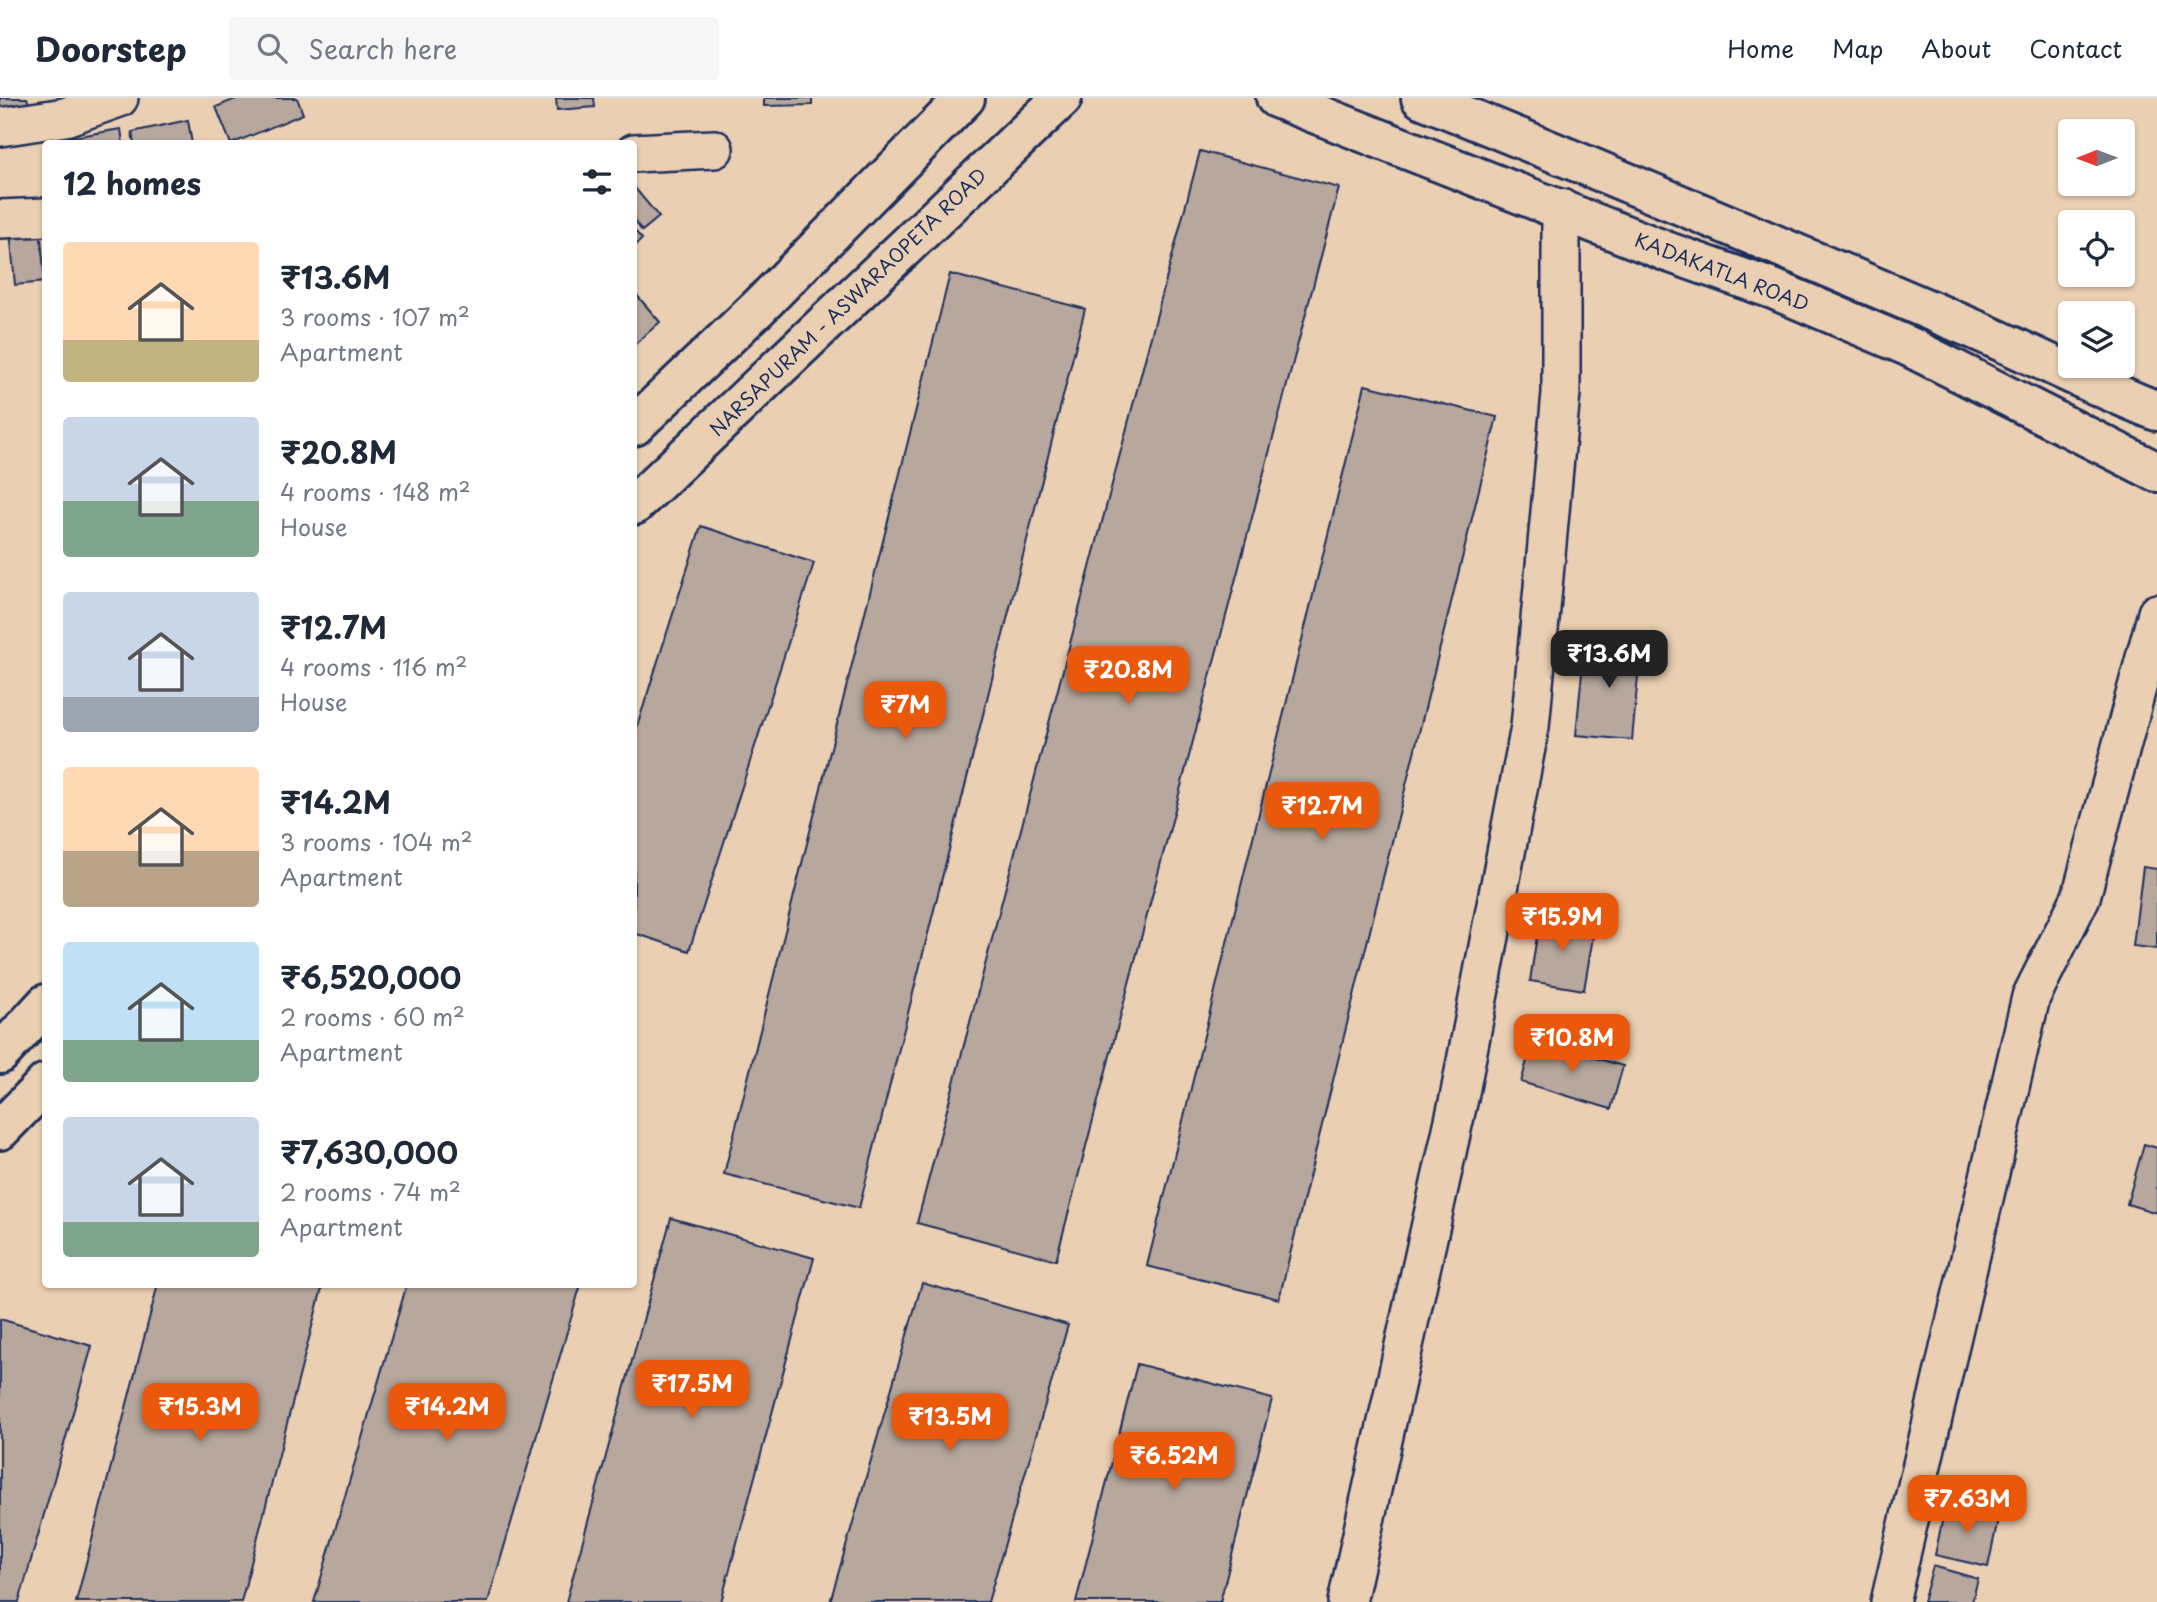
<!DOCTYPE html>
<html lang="en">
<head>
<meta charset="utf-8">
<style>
	body { margin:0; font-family:"Playpen Sans",sans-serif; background:#f6f6f7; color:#1f2937; height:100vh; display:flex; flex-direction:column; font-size:26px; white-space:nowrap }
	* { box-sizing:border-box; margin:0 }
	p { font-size:23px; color:#747a83 }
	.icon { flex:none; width:38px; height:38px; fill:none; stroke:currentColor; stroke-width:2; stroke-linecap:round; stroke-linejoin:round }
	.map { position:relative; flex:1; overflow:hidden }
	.details { position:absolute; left:42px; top:42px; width:595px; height:1148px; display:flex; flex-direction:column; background:#fff; border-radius:7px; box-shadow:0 2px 5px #0004 }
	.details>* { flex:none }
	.needle { width:46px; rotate:269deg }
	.tools { position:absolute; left:2058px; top:21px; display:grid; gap:14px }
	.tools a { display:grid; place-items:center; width:77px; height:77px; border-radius:7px; background:#fff; box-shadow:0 2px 5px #0004; font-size:35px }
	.price { position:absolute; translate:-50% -60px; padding:0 16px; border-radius:14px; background:#ea580c; color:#fff; font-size:23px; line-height:46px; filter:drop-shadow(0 2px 4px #0008) }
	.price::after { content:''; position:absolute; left:50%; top:42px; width:21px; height:16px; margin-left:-10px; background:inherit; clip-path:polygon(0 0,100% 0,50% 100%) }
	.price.active { background:#222; color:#fff }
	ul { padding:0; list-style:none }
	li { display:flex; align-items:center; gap:21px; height:175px; padding:0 21px }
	li span { display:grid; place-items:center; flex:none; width:196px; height:140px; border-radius:7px; color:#555 }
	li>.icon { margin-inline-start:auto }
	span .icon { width:84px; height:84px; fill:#fffc; stroke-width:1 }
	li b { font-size:30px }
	h2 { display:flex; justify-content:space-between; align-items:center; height:84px; padding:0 21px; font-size:30px }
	header { display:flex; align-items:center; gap:42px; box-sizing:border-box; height:98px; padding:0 35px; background:#fff; border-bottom:2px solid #e0e1e3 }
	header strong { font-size:33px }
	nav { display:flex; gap:38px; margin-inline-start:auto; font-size:24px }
	.search { width:490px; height:63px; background:#f6f6f7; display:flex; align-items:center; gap:18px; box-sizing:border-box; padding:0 24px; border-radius:7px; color:#747a83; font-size:26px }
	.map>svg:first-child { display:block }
</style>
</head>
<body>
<header>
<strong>Doorstep</strong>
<div class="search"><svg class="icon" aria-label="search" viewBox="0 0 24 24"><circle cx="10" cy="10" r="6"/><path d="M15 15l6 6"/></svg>Search here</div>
<nav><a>Home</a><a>Map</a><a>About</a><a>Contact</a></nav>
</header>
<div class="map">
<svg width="2157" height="1504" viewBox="0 0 2157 1504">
	<rect width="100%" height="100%" fill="#ebcfb2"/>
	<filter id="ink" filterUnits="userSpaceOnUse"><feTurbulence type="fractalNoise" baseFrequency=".0143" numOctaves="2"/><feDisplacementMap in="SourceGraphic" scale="14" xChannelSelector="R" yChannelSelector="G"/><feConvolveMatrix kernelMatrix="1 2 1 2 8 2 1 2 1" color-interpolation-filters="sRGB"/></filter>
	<g filter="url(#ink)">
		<path fill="#b7a79d" stroke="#1b2f5e" stroke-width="2" d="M0,0H27L31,11L0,20Z
			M238,0H297L303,16L231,46L216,9Z
			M556,0H594L595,9L557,12Z
			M764,0H812V7L764,8Z
			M188,22L192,46H134L132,34Z
			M121,31L123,46H62L61,41Z
			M1200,53L1339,90L1056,1162L917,1125Z
			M634,89L659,119L642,133L634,122Z
			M40,130L45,184L15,187L10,133Z
			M634,132L642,141L634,149Z
			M950,176L1085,211L859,1110L724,1076Z
			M634,194L660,224L634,247Z
			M1365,287L1497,319L1279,1201L1147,1168Z
			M701,428L814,465L689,853L634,835V638Z
			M1585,542L1641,547L1632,642L1576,637Z
			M2143,769L2157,771V851L2133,848Z
			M1540,818L1595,827L1584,892L1530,883Z
			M1533,942L1623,968L1611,1011L1521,984Z
			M2144,1046L2157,1050V1115L2127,1106Z
			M671,1120L814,1160L721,1504H566Z
			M922,1185L1068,1227L988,1504H830Z
			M158,1186H323L241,1504H76Z
			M407,1186H581L488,1504H314Z
			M0,1221L92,1248L19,1504H0Z
			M1137,1266L1272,1301L1220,1504H1076Z
			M1946,1405L1999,1416L1988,1469L1935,1457Z
			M1933,1468L1978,1481L1972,1504H1923Z"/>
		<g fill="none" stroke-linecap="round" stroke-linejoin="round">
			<g stroke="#1b2f5e" stroke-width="42">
				<path id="minor" d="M0,29L65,19L119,0
					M634,55L714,51
					M0,121L46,119
					M1347,1504L1459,1000L1530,629L1561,295V110
					M1890,1504L2031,899L2081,799L2157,515"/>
			</g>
			<g stroke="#1b2f5e" stroke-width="44">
				<path id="tertiary" d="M1276,0L1668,154L1773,191L1910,249L2157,374
					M1421,0C1605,74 1786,151 1969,229C2032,256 2093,288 2157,313"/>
			</g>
			<g stroke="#1b2f5e" stroke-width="44">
				<path id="primary" d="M634,328L759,209L965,0
					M634,407L1062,0
					M0,956L46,906
					M0,1032L46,985"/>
			</g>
			<use href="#minor" stroke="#ebcfb2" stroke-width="37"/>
			<use href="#tertiary" stroke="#ebcfb2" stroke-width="38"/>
			<use href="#primary" stroke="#ebcfb2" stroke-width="38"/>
		</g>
	</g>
	<g text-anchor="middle" stroke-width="5" stroke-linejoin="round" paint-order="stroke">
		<g font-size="19" fill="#1b2f5e" stroke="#ebcfb2">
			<text transform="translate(1722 174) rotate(21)" y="7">KADAKATLA ROAD</text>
			<text transform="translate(848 204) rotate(-44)" y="7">NARSAPURAM - ASWARAOPETA ROAD</text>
		</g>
	</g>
</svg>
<div class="tools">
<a><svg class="needle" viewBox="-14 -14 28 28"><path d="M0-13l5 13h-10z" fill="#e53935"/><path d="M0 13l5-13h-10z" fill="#747a83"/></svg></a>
<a><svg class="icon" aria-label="locate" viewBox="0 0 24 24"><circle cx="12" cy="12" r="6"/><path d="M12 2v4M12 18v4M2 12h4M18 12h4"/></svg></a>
<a><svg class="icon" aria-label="layers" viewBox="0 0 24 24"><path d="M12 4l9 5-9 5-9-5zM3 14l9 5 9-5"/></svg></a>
</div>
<b class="price active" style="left:1609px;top:592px">₹13.6M</b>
<b class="price" style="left:1128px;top:608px">₹20.8M</b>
<b class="price" style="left:905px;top:643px">₹7M</b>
<b class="price" style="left:1322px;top:744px">₹12.7M</b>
<b class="price" style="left:1562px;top:855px">₹15.9M</b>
<b class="price" style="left:1572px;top:976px">₹10.8M</b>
<b class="price" style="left:692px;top:1322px">₹17.5M</b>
<b class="price" style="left:200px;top:1345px">₹15.3M</b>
<b class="price" style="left:447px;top:1345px">₹14.2M</b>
<b class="price" style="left:950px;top:1355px">₹13.5M</b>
<b class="price" style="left:1174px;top:1394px">₹6.52M</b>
<b class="price" style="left:1967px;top:1437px">₹7.63M</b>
<section class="details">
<h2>12 homes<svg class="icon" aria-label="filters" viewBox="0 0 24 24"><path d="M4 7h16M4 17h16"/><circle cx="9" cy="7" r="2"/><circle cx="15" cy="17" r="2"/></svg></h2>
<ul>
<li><span style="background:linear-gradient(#ffd9b3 70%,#c2b280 0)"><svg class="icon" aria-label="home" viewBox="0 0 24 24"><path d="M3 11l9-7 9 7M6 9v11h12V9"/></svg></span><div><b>₹13.6M</b><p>3 rooms · 107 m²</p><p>Apartment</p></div></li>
<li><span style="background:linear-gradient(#c9d6e8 60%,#7fa58c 0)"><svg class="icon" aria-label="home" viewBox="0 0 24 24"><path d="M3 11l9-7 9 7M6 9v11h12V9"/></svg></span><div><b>₹20.8M</b><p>4 rooms · 148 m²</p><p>House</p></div></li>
<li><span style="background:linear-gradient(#c9d6e8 75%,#9aa5b1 0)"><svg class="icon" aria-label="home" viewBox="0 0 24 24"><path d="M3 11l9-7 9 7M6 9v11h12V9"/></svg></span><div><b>₹12.7M</b><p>4 rooms · 116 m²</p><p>House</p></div></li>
<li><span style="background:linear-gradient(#ffd9b3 60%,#b9a48a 0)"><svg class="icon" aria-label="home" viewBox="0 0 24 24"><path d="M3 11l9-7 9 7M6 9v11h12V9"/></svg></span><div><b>₹14.2M</b><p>3 rooms · 104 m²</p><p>Apartment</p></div></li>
<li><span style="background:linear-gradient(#bfe0f5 70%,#7fa58c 0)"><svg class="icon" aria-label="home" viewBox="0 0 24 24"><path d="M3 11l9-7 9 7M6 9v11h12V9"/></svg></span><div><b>₹6,520,000</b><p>2 rooms · 60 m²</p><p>Apartment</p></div></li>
<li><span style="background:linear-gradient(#c9d6e8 75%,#7fa58c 0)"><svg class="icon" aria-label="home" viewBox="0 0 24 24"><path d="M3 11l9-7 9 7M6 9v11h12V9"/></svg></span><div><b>₹7,630,000</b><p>2 rooms · 74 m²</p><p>Apartment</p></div></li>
</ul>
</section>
</div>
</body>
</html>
